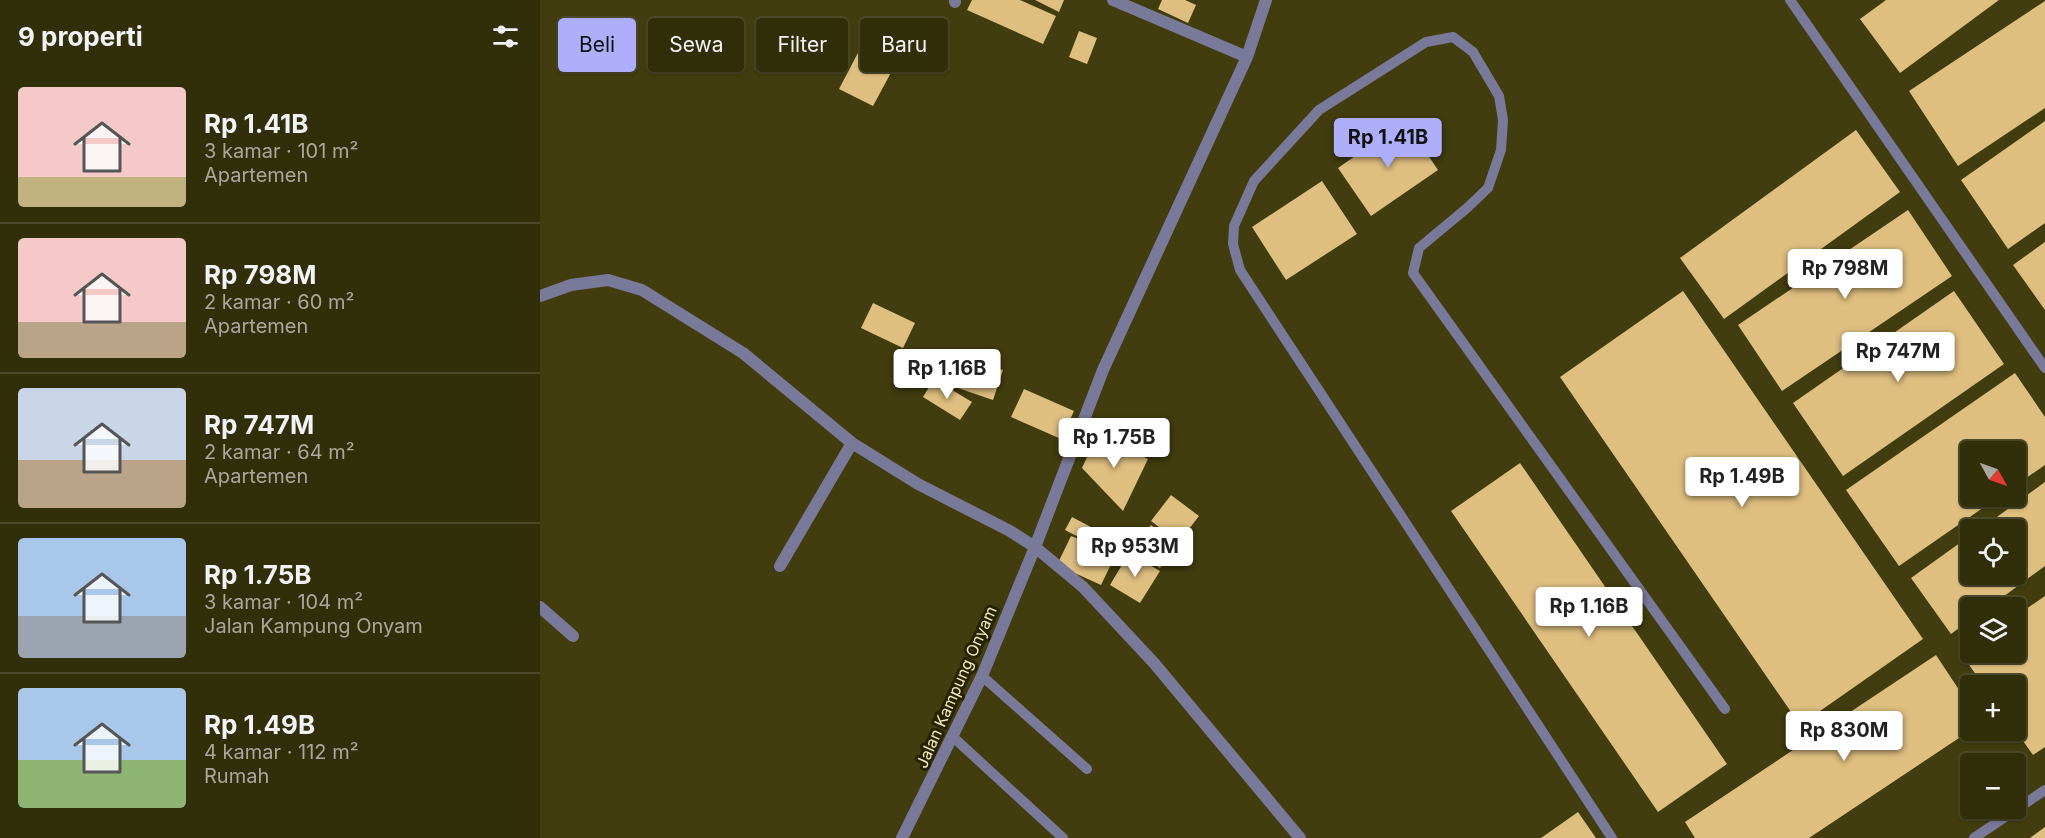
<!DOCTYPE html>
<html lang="id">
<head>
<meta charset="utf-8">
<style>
	body { margin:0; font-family:Inter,sans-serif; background:#393613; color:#f1f3f6; height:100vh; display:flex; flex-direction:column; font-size:22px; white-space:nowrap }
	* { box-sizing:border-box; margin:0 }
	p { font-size:20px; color:#a8a89c }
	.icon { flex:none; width:33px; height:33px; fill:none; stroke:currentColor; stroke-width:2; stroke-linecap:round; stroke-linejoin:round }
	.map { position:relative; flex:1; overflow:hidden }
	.side { display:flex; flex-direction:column; background:#312e0a; width:540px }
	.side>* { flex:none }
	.hud { position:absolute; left:18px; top:18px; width:570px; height:54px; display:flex; gap:12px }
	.needle { width:39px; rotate:130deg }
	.controls { position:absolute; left:1420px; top:441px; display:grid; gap:12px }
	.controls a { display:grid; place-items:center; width:66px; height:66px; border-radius:6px; background:#312e0a; box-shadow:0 2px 4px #0004,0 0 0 2px #4c4a2b; font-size:30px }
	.price { position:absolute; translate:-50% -51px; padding:0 14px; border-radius:6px; background:#fff; color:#222; font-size:20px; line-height:39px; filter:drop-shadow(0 2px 3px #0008) }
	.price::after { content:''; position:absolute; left:50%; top:36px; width:18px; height:14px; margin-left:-9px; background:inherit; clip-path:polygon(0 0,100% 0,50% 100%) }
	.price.current { background:#aeaefa; color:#111 }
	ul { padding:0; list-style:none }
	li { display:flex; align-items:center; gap:18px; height:150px; padding:0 18px }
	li+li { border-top:2px solid #4c4a2b }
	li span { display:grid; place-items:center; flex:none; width:168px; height:120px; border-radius:6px; color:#555 }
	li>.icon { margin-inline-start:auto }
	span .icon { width:72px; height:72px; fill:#fffc; stroke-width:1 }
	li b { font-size:26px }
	h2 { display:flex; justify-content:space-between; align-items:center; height:72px; padding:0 18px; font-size:26px }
	.tag { padding:0 21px; border-radius:6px; background:#312e0a; box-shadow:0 2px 4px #0004,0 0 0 2px #4c4a2b; font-size:21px; line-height:54px }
	.tag.current { background:#aeaefa; color:#111 }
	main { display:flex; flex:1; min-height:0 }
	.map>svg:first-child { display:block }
</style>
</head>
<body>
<main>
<section class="side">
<h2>9 properti<svg class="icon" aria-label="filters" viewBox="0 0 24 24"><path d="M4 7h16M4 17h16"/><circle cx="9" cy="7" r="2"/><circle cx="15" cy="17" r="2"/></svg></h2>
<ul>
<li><span style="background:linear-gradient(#f6c9c9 75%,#c2b280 0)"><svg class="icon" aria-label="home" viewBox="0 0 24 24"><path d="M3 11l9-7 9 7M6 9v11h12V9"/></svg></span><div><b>Rp 1.41B</b><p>3 kamar · 101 m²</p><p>Apartemen</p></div></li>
<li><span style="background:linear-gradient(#f6c9c9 70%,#b9a48a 0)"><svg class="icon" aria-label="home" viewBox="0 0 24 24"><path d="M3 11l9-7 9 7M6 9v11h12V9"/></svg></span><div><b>Rp 798M</b><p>2 kamar · 60 m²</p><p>Apartemen</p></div></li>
<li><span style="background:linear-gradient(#c9d6e8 60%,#b9a48a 0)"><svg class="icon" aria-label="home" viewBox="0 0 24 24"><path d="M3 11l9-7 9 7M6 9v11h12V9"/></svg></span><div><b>Rp 747M</b><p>2 kamar · 64 m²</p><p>Apartemen</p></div></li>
<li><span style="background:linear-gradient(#a9c7e8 65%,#9aa5b1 0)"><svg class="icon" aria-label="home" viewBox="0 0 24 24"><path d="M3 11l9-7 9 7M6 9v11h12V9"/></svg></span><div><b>Rp 1.75B</b><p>3 kamar · 104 m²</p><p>Jalan Kampung Onyam</p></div></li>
<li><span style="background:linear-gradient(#a9c7e8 60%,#8fb573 0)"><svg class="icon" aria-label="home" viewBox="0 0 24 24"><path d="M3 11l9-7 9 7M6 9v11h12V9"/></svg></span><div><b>Rp 1.49B</b><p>4 kamar · 112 m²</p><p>Rumah</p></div></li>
</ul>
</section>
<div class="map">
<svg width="1505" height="838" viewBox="0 0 1505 838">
	<rect width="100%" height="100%" fill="#413d0e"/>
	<path fill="#dfbf80" d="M432,0H480L516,16L503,44L427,10Z
		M495,0H524L519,12Z
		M622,0H645L656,5L648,23L618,9Z
		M1346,0H1459L1360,73L1320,19Z
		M1505,1V108L1418,166L1369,91Z
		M539,31L557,38L547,64L529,57Z
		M320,49L354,67L333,106L299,89Z
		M865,121L898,170L831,216L798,168Z
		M1505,121V223L1468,249L1421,180Z
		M1316,130L1360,192L1184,319L1140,258Z
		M782,181L817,234L746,280L712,227Z
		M1368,210L1412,276L1242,391L1198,325Z
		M1505,242V310L1473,265Z
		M1143,291L1383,639L1260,725L1020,377Z
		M1414,291L1464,364L1303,476L1253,403Z
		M333,303L375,323L363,348L321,328Z
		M421,357L463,370L453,400L412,386Z
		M1475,373L1505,417V465L1476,485V452H1431V496H1460L1359,566L1306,490Z
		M394,379L432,402L420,420L383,397Z
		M484,389L534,411L521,439L471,417Z
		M557,435L608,459L583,511L542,468Z
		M980,463L1187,764L1118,812L911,511Z
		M1505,482V566L1448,608H1431V619L1411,634L1371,578L1431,535V574H1476V530H1439Z
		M631,495L659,516L639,542L611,521Z
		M532,517L566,535L558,548L575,556L561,585L517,565L531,536L550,543L525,530Z
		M611,525L637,545L620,568L593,547Z
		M589,553L620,571L600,603L570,585Z
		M1505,596V747L1493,755L1476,731V686H1444L1422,655L1431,649V652H1476V616Z
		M1396,655L1431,708V730L1269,838H1155L1145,822Z
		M1038,812L1056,838H1001Z
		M1505,827V838H1490Z"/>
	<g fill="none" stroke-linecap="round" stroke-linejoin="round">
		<path stroke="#797999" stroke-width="10" d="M1250,0L1505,368
			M442,676L547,769
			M413,737L523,838
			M1072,838L700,270L693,244L694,226L714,181L779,110L886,42L913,37L933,52L959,96L963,120L961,150L948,188L927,208L879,248L873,273L1185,709
			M1434,838L1505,790"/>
		<path stroke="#797999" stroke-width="12" d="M573,0L707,57
			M415,2V0
			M0,296L31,285L68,280L102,290L203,353L312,443L378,484L470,531L495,547L543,587L614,663L760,838
			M240,566L312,443
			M0,607L33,636
			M362,838L442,676L495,547L563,370L707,57L726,0"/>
	</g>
	<g text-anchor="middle" stroke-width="6" stroke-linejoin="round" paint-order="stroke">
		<g font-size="16" fill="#f0edc3" stroke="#272300">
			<text transform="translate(416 687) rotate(-66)" y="6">Jalan Kampung Onyam</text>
		</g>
	</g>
</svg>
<div class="controls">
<a><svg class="needle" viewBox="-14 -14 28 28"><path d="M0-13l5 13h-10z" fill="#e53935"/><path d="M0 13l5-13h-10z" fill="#a8a89c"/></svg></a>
<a><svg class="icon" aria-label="locate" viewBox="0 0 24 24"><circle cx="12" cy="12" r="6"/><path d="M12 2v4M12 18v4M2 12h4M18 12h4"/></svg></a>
<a><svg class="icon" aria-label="layers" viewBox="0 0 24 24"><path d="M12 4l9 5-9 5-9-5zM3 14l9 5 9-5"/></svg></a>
<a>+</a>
<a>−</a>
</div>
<b class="price current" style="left:848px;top:169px">Rp 1.41B</b>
<b class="price" style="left:1305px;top:300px">Rp 798M</b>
<b class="price" style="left:1358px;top:383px">Rp 747M</b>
<b class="price" style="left:407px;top:400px">Rp 1.16B</b>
<b class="price" style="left:574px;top:469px">Rp 1.75B</b>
<b class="price" style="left:1202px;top:508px">Rp 1.49B</b>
<b class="price" style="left:595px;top:578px">Rp 953M</b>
<b class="price" style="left:1049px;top:638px">Rp 1.16B</b>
<b class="price" style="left:1304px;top:762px">Rp 830M</b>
<div class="hud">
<a class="tag current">Beli</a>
<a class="tag">Sewa</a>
<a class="tag">Filter</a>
<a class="tag">Baru</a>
</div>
</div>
</main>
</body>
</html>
